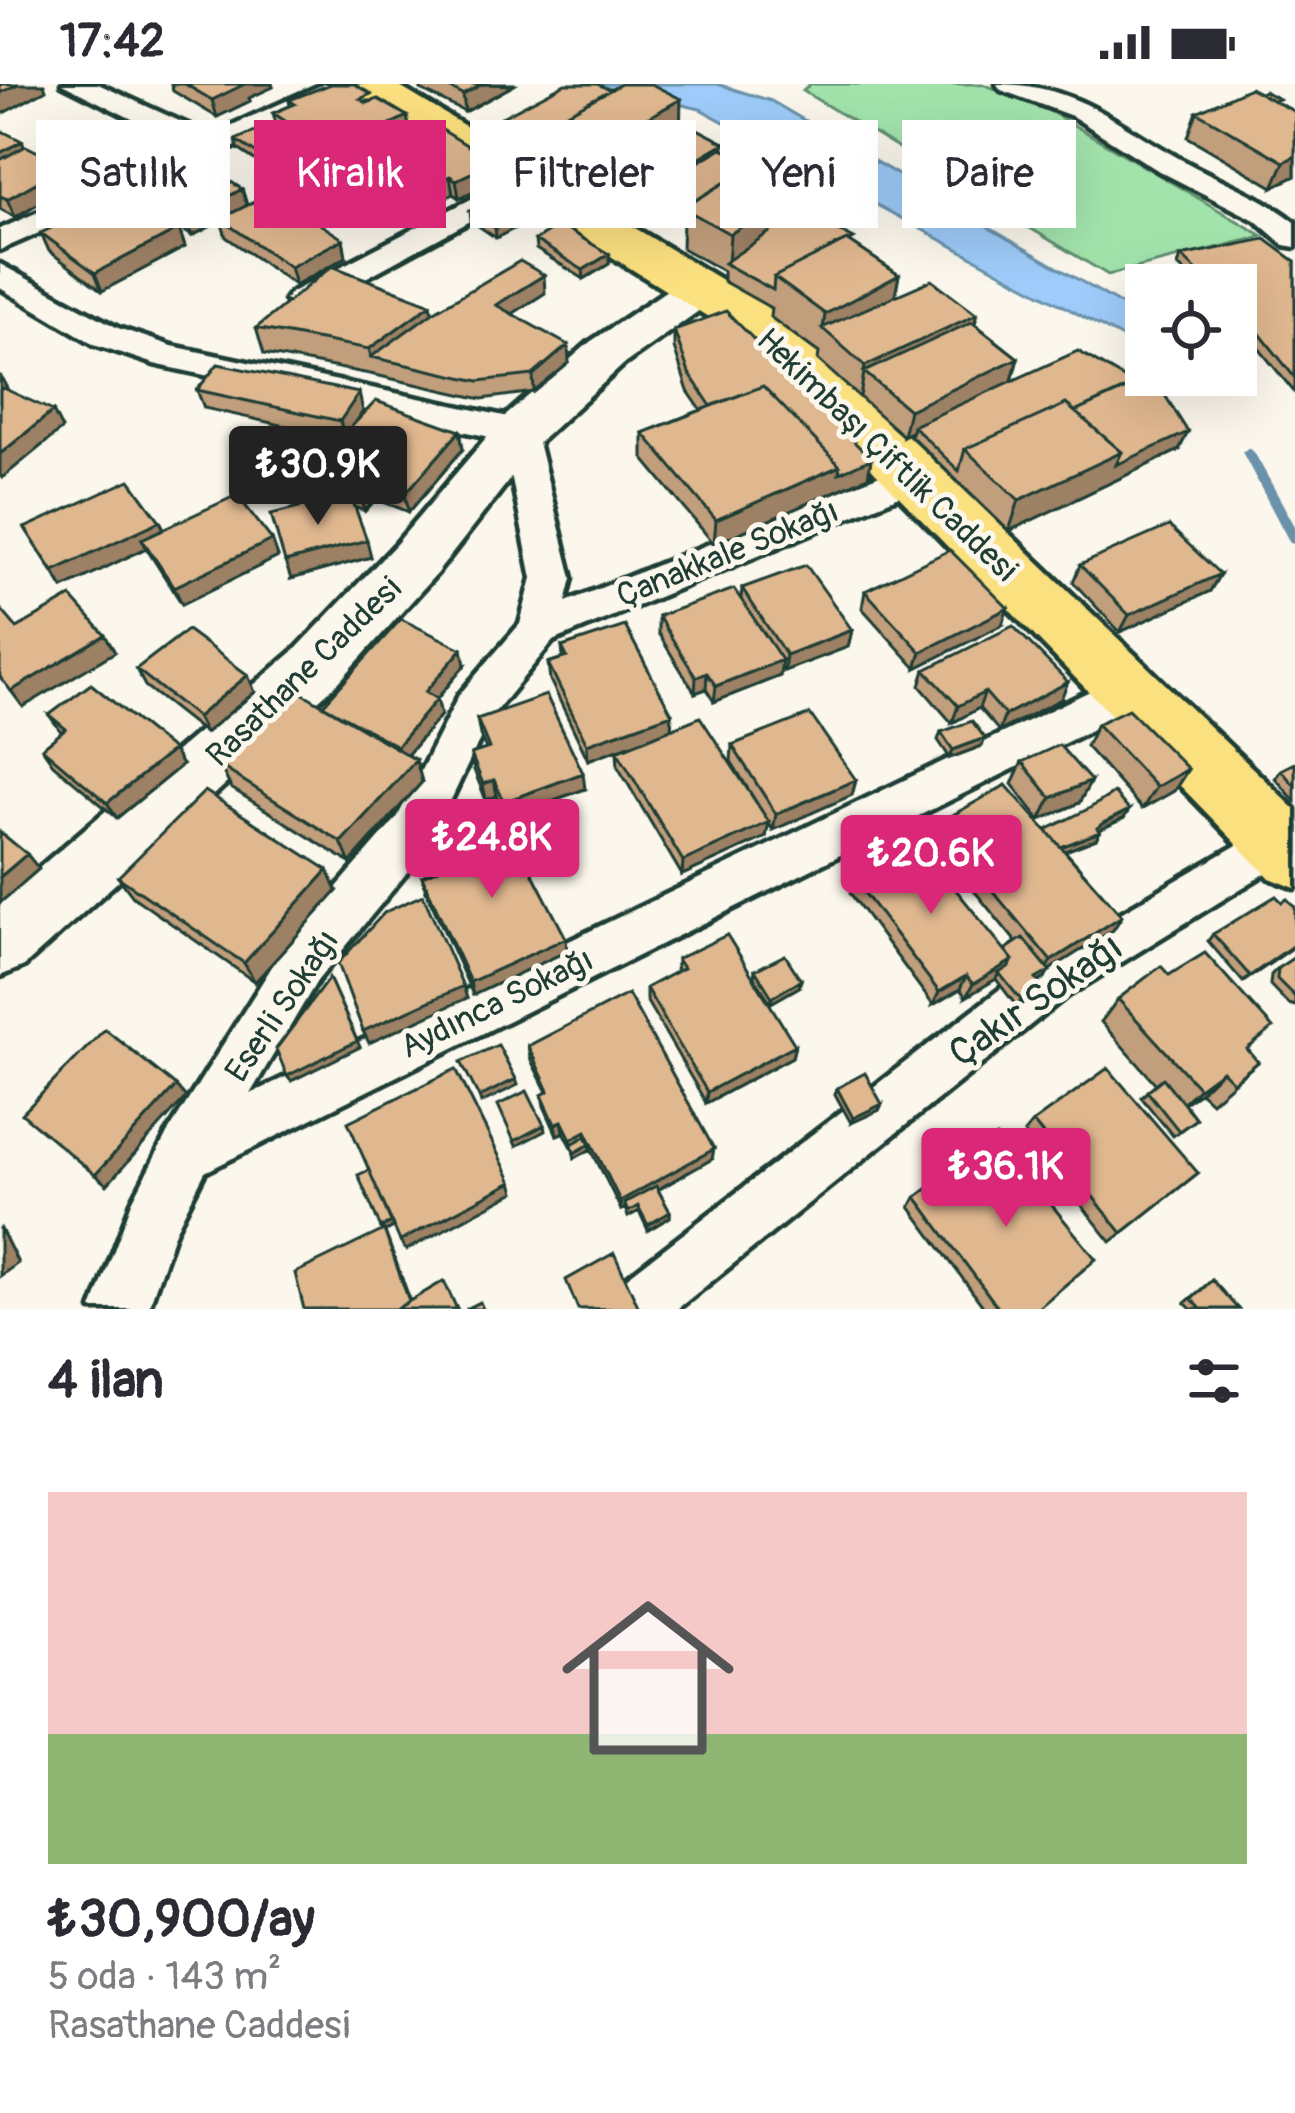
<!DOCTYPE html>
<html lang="tr">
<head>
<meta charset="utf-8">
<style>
	body { margin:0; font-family:Pangolin,sans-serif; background:#f7f7f7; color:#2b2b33; height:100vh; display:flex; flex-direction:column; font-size:45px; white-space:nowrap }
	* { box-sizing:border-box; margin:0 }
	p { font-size:39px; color:#7c7c81 }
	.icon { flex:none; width:66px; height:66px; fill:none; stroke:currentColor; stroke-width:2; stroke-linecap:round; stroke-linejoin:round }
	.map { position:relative; height:1225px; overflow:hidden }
	.drawer { display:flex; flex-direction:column; background:#fff; flex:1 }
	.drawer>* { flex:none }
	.top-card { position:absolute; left:36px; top:36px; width:1224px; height:108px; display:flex; gap:24px }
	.fabs { position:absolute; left:1125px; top:180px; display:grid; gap:24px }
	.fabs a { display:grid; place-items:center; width:132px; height:132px; border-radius:0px; background:#fff; box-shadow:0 12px 48px #0002; font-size:60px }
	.price { position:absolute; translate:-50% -102px; padding:0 27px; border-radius:12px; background:#db2777; color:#fff; font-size:39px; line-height:78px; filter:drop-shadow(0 3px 6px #0008) }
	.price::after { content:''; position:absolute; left:50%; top:72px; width:36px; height:27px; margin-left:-18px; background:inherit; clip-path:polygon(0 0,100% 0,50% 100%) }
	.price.selected { background:#222; color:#fff }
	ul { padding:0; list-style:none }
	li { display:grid; align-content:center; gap:24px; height:636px; padding:0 48px }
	li span { display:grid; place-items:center; height:372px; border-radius:0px; color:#555 }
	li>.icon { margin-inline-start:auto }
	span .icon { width:216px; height:216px; fill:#fffc; stroke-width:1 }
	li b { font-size:51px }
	h2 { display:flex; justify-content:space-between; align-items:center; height:144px; padding:0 48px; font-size:51px }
	.tag { padding:0 42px; border-radius:0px; background:#fff; box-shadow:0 12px 48px #0002; font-size:42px; line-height:108px }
	.tag.selected { background:#db2777; color:#fff }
	.status { display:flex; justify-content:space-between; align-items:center; height:84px; padding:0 60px; background:#fff; direction:ltr }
	.status svg { height:33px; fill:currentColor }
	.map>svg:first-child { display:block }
</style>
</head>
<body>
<div class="status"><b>17:42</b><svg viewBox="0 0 49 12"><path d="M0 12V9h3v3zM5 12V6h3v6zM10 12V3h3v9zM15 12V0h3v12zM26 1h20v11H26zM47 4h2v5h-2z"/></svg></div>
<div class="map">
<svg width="1295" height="1225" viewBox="0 0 1295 1225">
	<rect width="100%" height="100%" fill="#fbf7ec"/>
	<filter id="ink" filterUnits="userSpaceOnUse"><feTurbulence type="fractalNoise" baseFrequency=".00833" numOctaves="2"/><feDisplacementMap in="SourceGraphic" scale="24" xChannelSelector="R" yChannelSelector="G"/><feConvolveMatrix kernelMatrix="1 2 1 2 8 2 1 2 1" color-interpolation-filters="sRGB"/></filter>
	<g filter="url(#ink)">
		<path fill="#a2e3ac" stroke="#609070" stroke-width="3" d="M811,0H982L1036,19L1263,152L1108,191L803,7Z"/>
		<path fill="#9ecbf9" stroke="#6b92aa" stroke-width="3" d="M591,0H717L771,17L1146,235V267L700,25Z"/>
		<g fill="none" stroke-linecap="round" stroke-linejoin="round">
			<path fill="#6b92aa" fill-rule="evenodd" d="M1248,364L1254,368L1295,442V460L1290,459L1242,368Z"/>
			<g stroke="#1f3d34" stroke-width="9">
				<path id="street" d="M62,0H98L210,51L324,0H361L222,69L0,166V145L186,62Z
					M997,0C1076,0 1116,40 1182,76C1220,97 1261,111 1295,138V163L1284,161L1255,136L1159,87L1072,32L1001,6Z
					M525,87L535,90L540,96L535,102L312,223L301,226L285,216L290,209Z
					M0,180L118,244L172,262L533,338L572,494L566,518L902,382L915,378L928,382L933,391L928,400L553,557L490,634L429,762L317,897L250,1010L1113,596L1128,591L1143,596L1149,608L1143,620L205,1088L175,1147L148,1225H92L132,1118L167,1050L283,865L397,734L459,611L520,540L532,494L504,356L154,280L94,260L0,204Z
					M1280,736L1295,742V771L1064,914L677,1225H604L612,1205L1030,882Z"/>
			</g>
			<g stroke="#1f3d34" stroke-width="9">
				<path id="secondary" d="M698,192L714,196L721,206L714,216L624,280L538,359L437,489L338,599L24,882L0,892V817L296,565L397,459L502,335L590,258L682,196Z"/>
			</g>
			<g stroke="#1f3d34" stroke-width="9">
				<path id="primary" d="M344,0H395L765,222L806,254L1295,725V804L1270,794L768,278L729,246L350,9Z"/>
			</g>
			<use href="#street" fill="#fbf7ec" fill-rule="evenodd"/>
			<use href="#secondary" fill="#fbf7ec" fill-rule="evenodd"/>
			<use href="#primary" fill="#fbe080" fill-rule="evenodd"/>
		</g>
		<path fill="#c19e7c" stroke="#1f3d34" stroke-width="3" d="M171,0H272L273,3L249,14L250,17L217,33L173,7Z
			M420,0H514V1L465,28L421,6Z
			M289,16L372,17L407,32L410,50L336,86L278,47L273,29L290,22Z
			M1277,19L1295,28V92L1273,103L1188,53L1197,28Z
			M502,33L680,36L724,59V65L771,88L769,105L786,114L784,139L853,160L899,191L895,212L977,230L975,240L1018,274L1012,297L1179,366L1009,447L911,352L912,347L903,352L818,276L819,269L770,233L771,224L723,197V187L682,164L683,136L656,121V117L639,127L596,103L552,78V76L504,51Z
			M0,46L24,63L73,99L15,133L0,125Z
			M236,56L301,74L273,88L238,65Z
			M494,78L496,96L459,114L453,110L397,138L354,108L350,91Z
			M138,102L242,105L247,121L343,155L346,173L295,201L226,153L221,137L192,152L144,120Z
			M535,124L536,133L496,154L471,137L470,127Z
			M179,145L185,163L102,207L49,167L41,149Z
			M535,156L609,170V180L584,195L536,165Z
			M1181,172L1295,177V309L1236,236V201H1199L1178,182Z
			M545,209L512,230L569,279L534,308L482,315L375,291L264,270L256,244L433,228Z
			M674,246L871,375L868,393L714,460L643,374V349L701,326L688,307L674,264Z
			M197,306L363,327L356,337L460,347L463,365L409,428L376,415L365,427L355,423L371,473L291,495L332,414L312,406L307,389L340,354L204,324Z
			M160,437L164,445L272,456L278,473L182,520L146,464L63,504L25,444Z
			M1080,481L1220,490L1210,507L1120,548L1073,498Z
			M742,504L852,546L848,563L784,587L781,583L780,592L714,618L706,605L695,609L658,549V532L741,516Z
			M865,507L1002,541L916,584L862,524Z
			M562,563L672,630L671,645L769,738L766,753L682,791L618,683L617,667L652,652L588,676L550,596L548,579L563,574Z
			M465,581L437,615L441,631L407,671L416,676L422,698L350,779L231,704L220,682L323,621Z
			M136,585L255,608L205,649L145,602Z
			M925,586L1061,615L999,647L979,624L952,639L920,602Z
			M49,631L182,681L117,734L53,680L42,664L62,649Z
			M477,635L585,705L506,733L497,712L486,716L474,686L471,670L486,665L480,651Z
			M1097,640L1188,685L1174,707L1142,725L1086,662Z
			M941,648L985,654L982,662L950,674L938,656Z
			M732,661L856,696L852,711L773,746L731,677Z
			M1022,678L1091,697L1079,719L1040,736L1012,700Z
			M1295,679V717L1275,694L1281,686Z
			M1129,726L1124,734L1099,746L1096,755L1065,767L1122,832L1113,846L1049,886L1045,894L1038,898L1037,909L1017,923L996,895L966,913L960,905L933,921L850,809L854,795L872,785L875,773L1005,866L1016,858L932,755L937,740L1046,746Z
			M455,750L567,867L473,911L426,807L422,792L464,775Z
			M118,793L337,807L255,898L133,813Z
			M1282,818L1295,862L1243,898L1208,857L1213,850Z
			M1295,874V922L1288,920L1270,901L1271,891L1278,884Z
			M677,875L795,961L792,973L706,1019L646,916V904L676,888Z
			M755,886L799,903L771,919L754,893Z
			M1118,915L1249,967L1258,978L1211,1018L1200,1008L1184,1019L1196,1035L1173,1052L1141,1013L1156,1000L1101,938Z
			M528,962L712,1075L658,1106L670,1128V1133L648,1146L639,1127L628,1133L625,1124L621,1126L591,1065L575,1074L573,1065L564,1048L557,1051L544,1022L542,1011L547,1008L530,974Z
			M837,1004L882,1020L879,1026L851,1039L835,1010Z
			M1033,1038L1198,1089L1111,1158L1024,1049Z
			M916,1113L1037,1225H985L910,1123Z
			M1212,1196L1238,1225H1191L1185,1219Z"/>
		<path fill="#9d8165" stroke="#1f3d34" stroke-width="3" d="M18,0H44L46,6L0,31V9Z
			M242,0H272L273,3L249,14L250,17L217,33L212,16Z
			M482,0L514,1L465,28L463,11Z
			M681,15L680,54L595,85L596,103L594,64Z
			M407,32L410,50L336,86L333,68Z
			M22,57L29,74L0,91V69Z
			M724,59L723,76L656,103V117L639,127V109Z
			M299,65L301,74L273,88L271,79Z
			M1295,72V92L1273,103L1284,78Z
			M494,78L496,96L459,114L456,96Z
			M66,82L73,99L15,133L7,115Z
			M771,88L769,106L704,130Z
			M450,92L453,110L397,138L394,121Z
			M242,105L247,123L192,152L186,135Z
			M786,114L782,154L728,181L730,150Z
			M535,124L536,133L496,154L495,144Z
			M179,145L185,163L102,207L95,189Z
			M343,155L346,173L295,201L290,183Z
			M609,170V180L584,195L583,186Z
			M544,191L545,209L498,239L496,221Z
			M899,191L891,231L823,245L825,230Z
			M431,220L436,246L371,273L369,265Z
			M977,230L969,262L864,288L860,313L865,282Z
			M568,261L569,279L534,308L533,291Z
			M1018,274L1011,300L913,342L912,347L903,352L909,326Z
			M0,291L10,310L0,317Z
			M359,309L363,327L345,355L340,337Z
			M53,327L62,345L2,394L0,391V370Z
			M460,347L463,365L409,428L405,410Z
			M1188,348L1179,366L1009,447L1019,416L1122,368Z
			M871,375L868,393L714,460L716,436L840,382Z
			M372,397L376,415L365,427L360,410Z
			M160,437L168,454L142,455L146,464L63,504L53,487Z
			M272,456L278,473L182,520L174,503Z
			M367,456L371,473L291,495L285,478Z
			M1220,490L1210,507L1120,548L1129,531Z
			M1008,524L1002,541L916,584L921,568Z
			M852,546L848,563L784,587L786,571Z
			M105,551L115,568L23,623L11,607Z
			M462,565L465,581L429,624L425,608Z
			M782,576L780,592L714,618L716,602Z
			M707,589L706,605L695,609L696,593Z
			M248,591L255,608L205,649L197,633Z
			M1068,598L1061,615L999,647L1005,631Z
			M985,608L979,624L952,639L958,622Z
			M437,615L441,631L401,678L397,662Z
			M672,630L671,646L588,676L587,660Z
			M985,654L982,662L950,674L953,666Z
			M173,666L182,681L117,734L107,719Z
			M416,676L422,698L350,779L341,758Z
			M1188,685L1174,707L1142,725L1156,703Z
			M583,689L585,705L506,733L504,718Z
			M494,696L497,712L486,716L483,700Z
			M856,696L852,711L773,746L776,730Z
			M1091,697L1079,719L1040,736L1051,714Z
			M1129,726L1124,734L1098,747L1100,748L1096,755L1055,771L1059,764Z
			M769,738L766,753L682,791L683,777Z
			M27,770L39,785L0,819V793Z
			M328,786L337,807L255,898L244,879Z
			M1122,832L1113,846L1043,890L1051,877Z
			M566,854L567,867L473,911L470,898Z
			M1295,860V862L1243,898L1250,892Z
			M1013,876L1006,889H999L996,895L966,913L973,900Z
			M966,892L960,905L933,921L939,908Z
			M329,894L360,963L291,997L287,992Z
			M801,896L799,903L771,919L772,913Z
			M463,902L467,914L369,959L363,947Z
			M1041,902L1037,909L1017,923L1021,916Z
			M795,961L792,973L706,1019L707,1008Z
			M1222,987L1200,1008L1178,1023L1199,1004Z
			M516,995L518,1001L481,1019L479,1013Z
			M176,1002L186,1013L107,1101L95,1091Z
			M882,1020L879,1026L851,1039L853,1034Z
			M562,1037L564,1048L557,1051L555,1040Z
			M544,1041L545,1047L516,1062L514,1057Z
			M586,1047L587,1058L573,1065L571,1055Z
			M590,1060L591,1065L575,1074L574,1069Z
			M714,1065L712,1075L626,1123L624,1119L625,1124L621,1126L620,1117Z
			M512,1098L515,1108L406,1166L400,1157Z
			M670,1128V1133L648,1146V1141Z
			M392,1138L395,1142L385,1148L413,1224L411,1225L381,1144Z
			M0,1143L18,1179L0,1192Z"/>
		<path fill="#e0b890" stroke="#1f3d34" stroke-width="3" d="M0,0H18L0,9Z
			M185,0H245L212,16Z
			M331,0H354L371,10L360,15L367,19L378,15L407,32L333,68L273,29L295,20L289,16Z
			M441,0H482L463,11Z
			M565,0H597L610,6L549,39V59L502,33Z
			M621,0H651L681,15L594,64L549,39Z
			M1250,4L1295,28V72L1284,78L1197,28Z
			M1264,7L1279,15L1274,17L1260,9Z
			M680,36L724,59L639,109L595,85Z
			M264,43L299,65L271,79L236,56Z
			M439,44L494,78L456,96L450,92L394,121L350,91Z
			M0,46L22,57L0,69Z
			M26,62L66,82L7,115L0,112V76Z
			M722,64L771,88L755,98L739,90L688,121L656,103Z
			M195,74L242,105L186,135L138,102Z
			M739,90L786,114L730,150L683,124Z
			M511,107L535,124L495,144L470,127Z
			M124,108L179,145L95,189L41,149Z
			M272,109L343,155L290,183L220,135Z
			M801,127L854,155L850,157L847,156L774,193L773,206L724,179Z
			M560,141L609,170L583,186L535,156Z
			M1265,155L1295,177V294L1246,232L1236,223V201H1212L1181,172Z
			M847,156L899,191L825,230L774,193Z
			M520,177L544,191L496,221L568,261L533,291L479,297L371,273L433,228Z
			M332,182L431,220L369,265L256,244Z
			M932,196L977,230L865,282L822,244Z
			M726,227L871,375L839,389L840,382L763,302L711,322L689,289L674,246Z
			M972,238L1018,274L909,326L864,288Z
			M1078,267L1135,301L1075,328L1066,320L965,365L959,387L913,342Z
			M218,280L359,309L340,337L197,306Z
			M1153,292L1188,348L1116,381L1122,368L1075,328Z
			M763,302L840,382L716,436L643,349Z
			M3,304L53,327L0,370V306Z
			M376,317L460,347L405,410L372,397L360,410L307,389Z
			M1066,320L1122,368L1019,416L965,365Z
			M130,396L160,437L53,487L25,444Z
			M350,410L367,456L285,478L271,430Z
			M237,411L272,456L174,503L142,455Z
			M1169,442L1220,490L1129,531L1080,481Z
			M950,466L1008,524L921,568L865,507Z
			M806,481L852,546L786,571L742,504Z
			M734,505L782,576L716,602L707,589L696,593L658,532Z
			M71,513L105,551L11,607L0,593V524L17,544Z
			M401,535L462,565L425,608L437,615L397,662L323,621Z
			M625,542L672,630L587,660L548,579L567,573L562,563Z
			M1013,542L1068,598L1005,631L985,608L958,622L925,586Z
			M187,546L248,591L197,633L136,585Z
			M91,600L173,666L107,719L42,664L66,645L49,631Z
			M297,606L416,676L341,758L220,682Z
			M546,611L583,689L504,718L494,696L483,700L471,670L489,664L477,635Z
			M1128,625L1188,685L1156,703L1097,640Z
			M810,630L856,696L776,730L732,661Z
			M700,633L769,738L683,777L617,667Z
			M972,637L985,654L953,666L941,648Z
			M1059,661L1091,697L1051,714L1022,678Z
			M1295,679V702L1281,686Z
			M1006,701L1122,832L1051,877L937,740Z
			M205,707L328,786L244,879L118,793Z
			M1114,709L1129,726L1103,739L1097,744L1100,748L1061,763L1046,746L1090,724Z
			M502,730L566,854L470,898L422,792L467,773L455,750Z
			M0,748L27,770L0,793Z
			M913,753L1013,876L973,900L966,892L939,908L854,795L881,780L875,773Z
			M423,811L463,902L363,947L338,879L385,828Z
			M1276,812L1282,818L1287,815L1295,823V860L1250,892L1213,850Z
			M727,851L795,961L707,1008L646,904L683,884L677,875Z
			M1023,854L1050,887L1036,895L1041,902L1021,916L999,889L1010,882L1013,876L1005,866Z
			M1205,869L1273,944L1247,965L1258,978L1233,998L1222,987L1199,1004L1118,915L1161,882L1169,891Z
			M785,871L801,896L772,913L755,886Z
			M1293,874H1295V913L1277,895L1278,884Z
			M329,894L357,957L287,992L276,965Z
			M628,910L714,1065L620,1117L586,1047L571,1055L562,1037L555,1040L542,1011L549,1007L528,962Z
			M105,945L176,1002L95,1091L22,1030Z
			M498,961L516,995L479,1013L461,978Z
			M1108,984L1198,1089L1122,1149L1033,1038Z
			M456,985L512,1098L400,1157L348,1038Z
			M865,989L882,1020L853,1034L837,1004Z
			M1163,994L1196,1035L1179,1047L1147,1007Z
			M527,1007L544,1041L514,1057L498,1021Z
			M586,1052L590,1060L574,1069L572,1060Z
			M996,1053L1096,1175L1037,1225H999L916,1113Z
			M369,1086L391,1138L381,1144L358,1091Z
			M656,1102L670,1128L648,1141L638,1122L628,1128L624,1119Z
			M384,1146L409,1217L396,1225H304L295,1189Z
			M614,1169L639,1224L578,1225L566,1196Z
			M1212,1196L1238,1225H1201L1192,1215Z
			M444,1197L457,1225H396Z
			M480,1218L483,1225H466Z"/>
	</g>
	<g text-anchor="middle" stroke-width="10" stroke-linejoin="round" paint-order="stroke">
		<g font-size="33" fill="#1f3d34" stroke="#fbf7ec">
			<text transform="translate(888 370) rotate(44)" y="12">Hekimbaşı Çiftlik Caddesi</text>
			<text transform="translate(727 468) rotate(-22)" y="12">Çanakkale Sokağı</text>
			<text transform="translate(303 587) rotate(-44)" y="12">Rasathane Caddesi</text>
			<text transform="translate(496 918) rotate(-26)" y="12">Aydınca Sokağı</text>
			<text transform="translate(281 921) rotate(-56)" y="12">Eserli Sokağı</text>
		</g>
		<g font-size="39" fill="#1f3d34" stroke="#fbf7ec">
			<text transform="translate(1035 915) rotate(-35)" y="14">Çakır Sokağı</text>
		</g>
	</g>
</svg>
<div class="fabs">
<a><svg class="icon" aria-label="locate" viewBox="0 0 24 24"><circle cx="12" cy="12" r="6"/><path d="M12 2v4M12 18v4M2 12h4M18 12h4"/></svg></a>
</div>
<b class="price selected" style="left:318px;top:444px">₺30.9K</b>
<b class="price" style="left:492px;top:817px">₺24.8K</b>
<b class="price" style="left:931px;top:833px">₺20.6K</b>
<b class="price" style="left:1006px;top:1146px">₺36.1K</b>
<div class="top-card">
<a class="tag">Satılık</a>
<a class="tag selected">Kiralık</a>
<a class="tag">Filtreler</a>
<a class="tag">Yeni</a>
<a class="tag">Daire</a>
</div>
</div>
<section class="drawer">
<h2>4 ilan<svg class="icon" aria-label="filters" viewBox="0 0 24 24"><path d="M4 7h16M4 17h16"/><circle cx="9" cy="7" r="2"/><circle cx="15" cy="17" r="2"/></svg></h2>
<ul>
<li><span style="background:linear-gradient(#f6c9c9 65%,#8fb573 0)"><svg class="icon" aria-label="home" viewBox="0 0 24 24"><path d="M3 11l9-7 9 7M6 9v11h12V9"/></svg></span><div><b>₺30,900/ay</b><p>5 oda · 143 m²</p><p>Rasathane Caddesi</p></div></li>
</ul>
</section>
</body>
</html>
